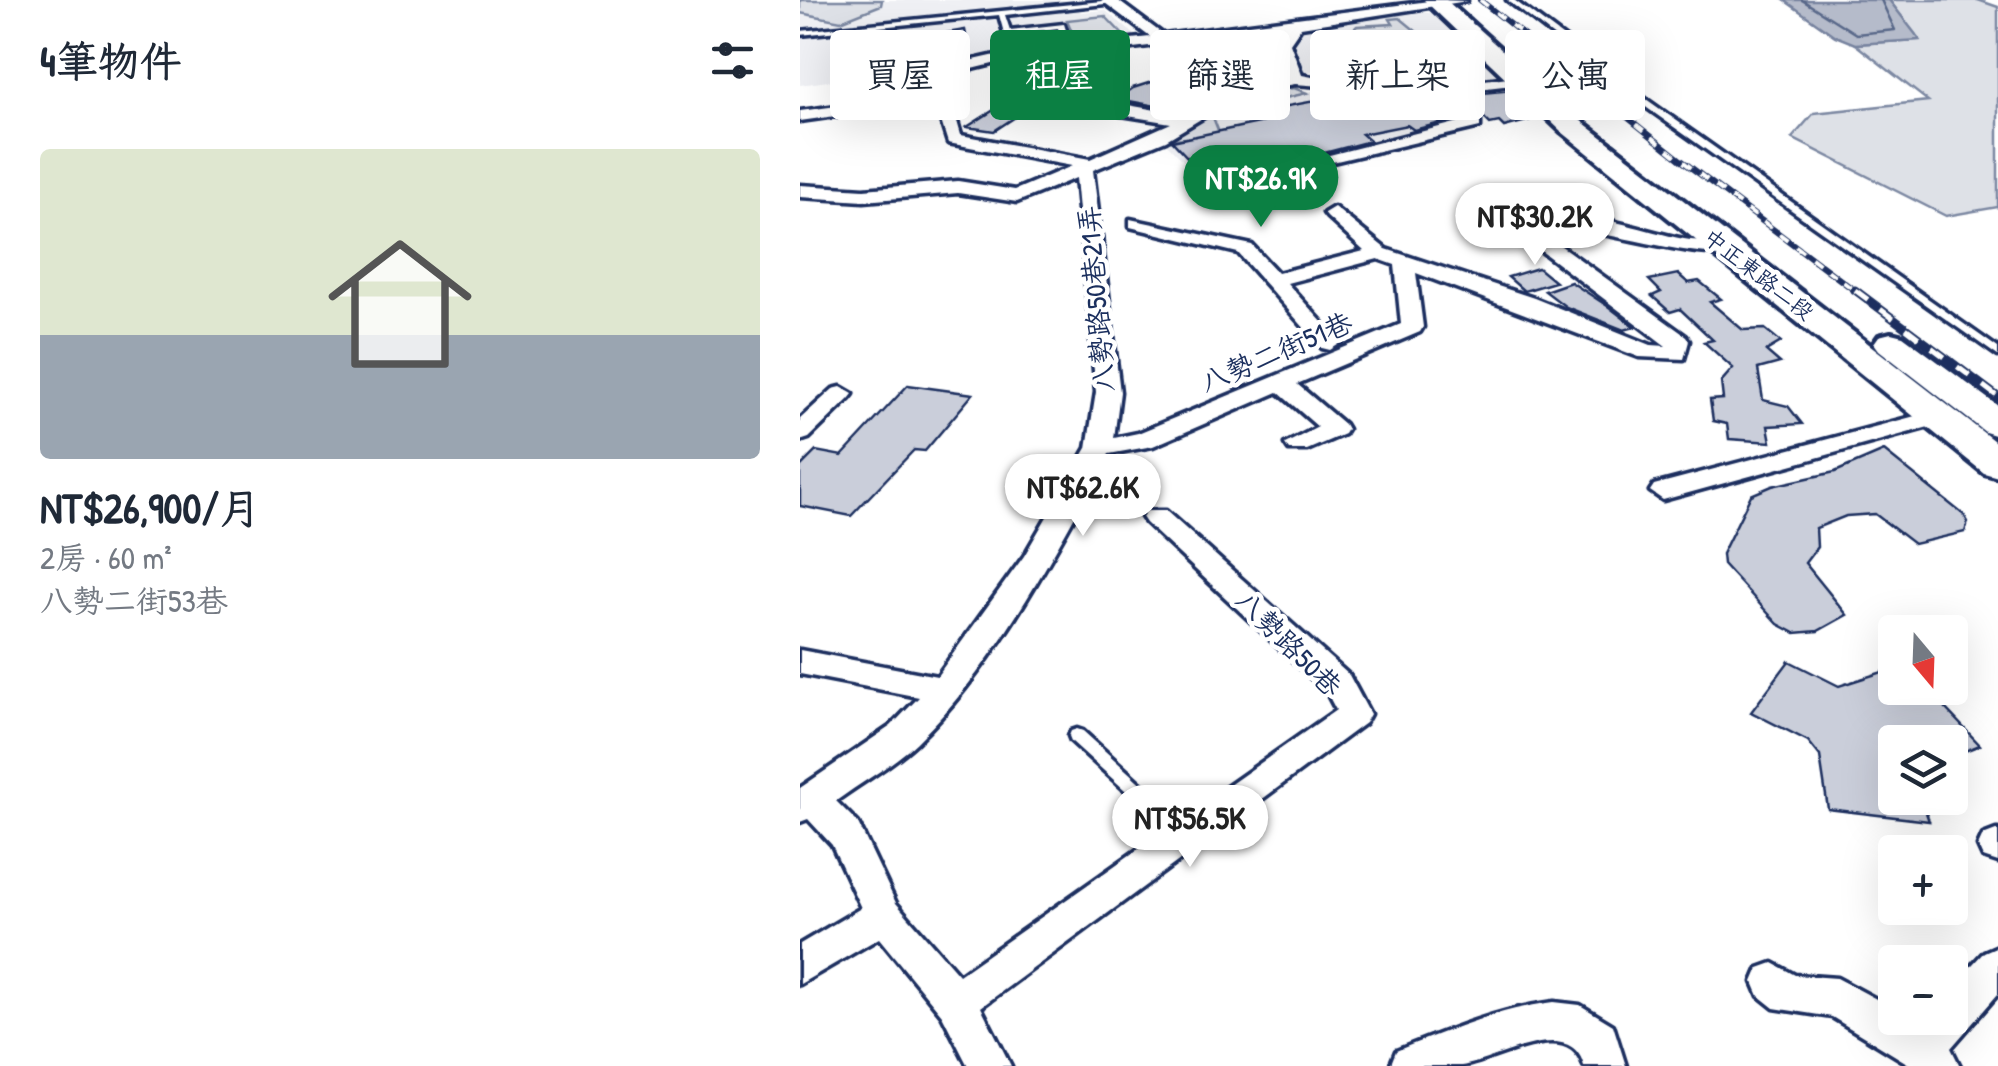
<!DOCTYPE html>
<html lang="zh-TW">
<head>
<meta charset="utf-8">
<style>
	body { margin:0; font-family:"Patrick Hand","LXGW WenKai TC",sans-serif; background:#f2f2f3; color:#1f2937; height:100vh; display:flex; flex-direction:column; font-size:38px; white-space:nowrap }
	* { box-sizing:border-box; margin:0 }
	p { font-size:32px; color:#747a83 }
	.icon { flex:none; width:55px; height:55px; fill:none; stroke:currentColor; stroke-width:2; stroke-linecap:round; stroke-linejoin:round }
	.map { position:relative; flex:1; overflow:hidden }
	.side { display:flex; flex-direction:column; background:#fff; width:800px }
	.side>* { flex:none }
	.hud { position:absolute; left:30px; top:30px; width:950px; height:90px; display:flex; gap:20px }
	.needle { width:65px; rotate:161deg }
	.tools { position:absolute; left:1078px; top:615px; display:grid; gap:20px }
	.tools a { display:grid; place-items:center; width:90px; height:90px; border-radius:10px; background:#fff; box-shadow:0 10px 40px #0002; font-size:50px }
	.price { position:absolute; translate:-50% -85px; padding:0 22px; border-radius:35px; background:#fff; color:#222; font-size:32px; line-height:65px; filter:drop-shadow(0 2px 5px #0008) }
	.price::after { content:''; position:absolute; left:50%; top:60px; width:30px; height:22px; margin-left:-15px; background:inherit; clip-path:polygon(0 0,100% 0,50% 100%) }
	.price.on { background:#0b8043; color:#fff }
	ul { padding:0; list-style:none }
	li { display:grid; align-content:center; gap:20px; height:530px; padding:0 40px }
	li+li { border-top:2px solid #e0e1e3 }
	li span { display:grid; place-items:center; height:310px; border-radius:10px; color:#555 }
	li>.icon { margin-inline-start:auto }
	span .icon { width:180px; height:180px; fill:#fffc; stroke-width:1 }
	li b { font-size:42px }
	h2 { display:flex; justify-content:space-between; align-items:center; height:120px; padding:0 40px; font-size:42px }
	.pill { padding:0 35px; border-radius:10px; background:#fff; box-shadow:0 10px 40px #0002; font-size:35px; line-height:90px }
	.pill.on { background:#0b8043; color:#fff }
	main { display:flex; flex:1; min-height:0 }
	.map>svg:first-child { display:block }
</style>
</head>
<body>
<main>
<section class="side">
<h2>4筆物件<svg class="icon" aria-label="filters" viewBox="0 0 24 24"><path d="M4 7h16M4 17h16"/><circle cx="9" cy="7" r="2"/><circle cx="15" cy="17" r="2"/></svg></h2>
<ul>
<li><span style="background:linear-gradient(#dfe7d0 60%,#9aa5b1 0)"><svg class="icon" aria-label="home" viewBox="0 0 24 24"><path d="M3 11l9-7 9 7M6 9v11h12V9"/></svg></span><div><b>NT$26,900/月</b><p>2房 · 60 m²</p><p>八勢二街53巷</p></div></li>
</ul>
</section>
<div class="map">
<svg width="1198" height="1066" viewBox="0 0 1198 1066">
	<rect width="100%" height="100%" fill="#fff"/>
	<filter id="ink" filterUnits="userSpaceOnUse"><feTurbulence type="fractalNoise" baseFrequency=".01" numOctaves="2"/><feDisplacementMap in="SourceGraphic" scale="20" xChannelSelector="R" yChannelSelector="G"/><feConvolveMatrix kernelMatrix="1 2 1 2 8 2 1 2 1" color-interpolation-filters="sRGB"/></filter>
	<g filter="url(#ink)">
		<path fill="#eff0f4" d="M0,0H279L274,7L281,12L305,10L337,37L0,85Z
			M612,11L631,13L701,79L632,87L666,123L408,186L366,143L420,134L411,115L507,93L543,78L528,70L504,72L493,43L503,25Z"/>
		<path fill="#dee1e7" stroke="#7c88a2" stroke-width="2.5" d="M0,0H82L81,5L41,21L0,13Z
			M1089,0H1178L1198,7V207L1146,216L992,138L1014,113L1128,101L1055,44L1119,40Z
			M305,16L327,39L277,44L267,20Z
			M600,18L666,72L655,74L644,65C608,89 567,69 543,39L557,26L593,24L590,19Z
			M494,88L507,93L412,115L420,135L363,140L446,94Z"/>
		<path fill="#b5bbca" stroke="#77839f" stroke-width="2.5" d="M984,0H1089L1120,40L1055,44L1035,36Z"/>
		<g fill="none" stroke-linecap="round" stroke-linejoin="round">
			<path stroke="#596789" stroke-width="2.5" d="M1002,0L1056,34L1095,30L1081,0"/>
		</g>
		<path fill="#caceda" stroke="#1b2f5e" stroke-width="2.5" d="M165,30L169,50L143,53L141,34Z
			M437,41L451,58L414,63L400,46Z
			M367,77L407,96L383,111L318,99L333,88Z
			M713,90L741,117L704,127L699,122L690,124L661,95Z
			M216,96L241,100L194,131L167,127Z
			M542,96L564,114L635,98L656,119L614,130L607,125L562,134L570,141L425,179L420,174L406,177L372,141L464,122L412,116L429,106L444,114Z
			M738,268L755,282L724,291L708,277Z
			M878,274L888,283L899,281L921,299L910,302L943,330L965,329L981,342L966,351L980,363L958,369L963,400L988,406L1002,424L968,426L971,442L929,439L927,424L913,421L910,400L923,399L921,382L933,368L904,342L913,340L880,309L870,312L852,296L861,292L849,280Z
			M771,282L809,307L835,327L824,330L766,307L745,291Z
			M108,385L173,394L125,451L114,450L51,516L0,506V467L16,451L42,456Z
			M1084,451L1164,515L1168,522L1165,532L1114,544L1075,514L1046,516L1016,528L1017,547L1005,563L1047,615L1018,631L995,633L978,624L923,564L922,554L951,495L972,486L1035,472Z
			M989,661L1039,686L1095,668V688H1126L1180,745L1150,757V742H1095V798H1121L1129,821L1028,809L1020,756L1008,741L951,712Z"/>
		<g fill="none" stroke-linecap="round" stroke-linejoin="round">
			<g stroke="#1b2f5e" stroke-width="7">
				<path id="lane" d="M312,0L314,3L205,15L210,30L264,24L268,36L264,38L207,44L199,15L0,35V31ZM258,28L260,34L213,39L211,34Z
					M707,0H714L846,99L1198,348V356L840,103Z
					M487,54L491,56L490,58L468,61L464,59Z
					M524,82L553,84L578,96L633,88L637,90L577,101L548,88L524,86Z
					M277,729L283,731L391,829L394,834L391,839L385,842L379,839L271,741L269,736L271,731Z"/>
			</g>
			<g stroke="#1b2f5e" stroke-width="7">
				<path id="street" d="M301,0H317L364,35L637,0L667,1L501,27L490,43L502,75L533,81V87L495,84L442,94L366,140L293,170L320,392L314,438L338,433L601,324L595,265L578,259L487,283L541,343L530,350L522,348L438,253L330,227V219L452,245L478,273L564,251L527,217L524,213L534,207L586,249L734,298L851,345L866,346L728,241L725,237L734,219C786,207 834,229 884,239C900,242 925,239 937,249C916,267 790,224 749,228L746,235L886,336L889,341L884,359L839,357L616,273L623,327L620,332L497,384L544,424L547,429L544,434L507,450H489L485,444L518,427L478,392L353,446L309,454C255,551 197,665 117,742C93,765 62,782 36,801L58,823L96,903L159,975L536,710L527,693L346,523L342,517L346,511H366L549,675L570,714L565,723L181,1007L211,1066H168L142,1015L79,938L0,984V944L61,908L32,845L8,819L0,822V788L91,726L119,697L0,674V650L137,676L224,556L287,448L296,392L276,178L217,202L158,193L64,201L0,197V185L64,189L158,181L215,190L272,166L148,143L135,102L0,121V111L133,93L130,70L209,52L350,37ZM485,29L476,43L486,76L439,85L389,64L371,43ZM357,45L379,70L425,90L384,115L272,95L270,88L294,85L308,71L300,66L283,78L268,80L261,57ZM247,59L257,97L266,106L371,123L290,159L161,135L144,76L209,60Z
					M749,72L754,74V80L653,92L680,119V127L503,169L494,164L663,121L637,94L627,93V87Z
					M41,387L53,394L49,399L9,438L0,441V419L33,389Z
					M1138,410L1147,412L1150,417L1147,422L863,500L850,491L854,485Z
					M1196,830H1198V862L1183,857L1178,846L1183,835Z
					M1198,946V994L1151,1048L1160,1066H1112L1032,1017L974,1008L959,996L953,982L959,968L973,963L995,975L1037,978L1095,1009V1018L1119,1023L1124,1018H1150V989L1184,952Z
					M754,1002L780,1005L813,1025L826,1066H784C771,1014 694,1062 661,1066C638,1066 613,1066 590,1066L596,1051C648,1030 699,1009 754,1002Z"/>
			</g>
			<g stroke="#1b2f5e" stroke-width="8">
				<path id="primary" d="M624,0H646L780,120L1198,444V477L1184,473L762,132Z
					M1091,333L1103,336L1198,406V436L1185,432L1079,350L1074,343L1079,336Z"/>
			</g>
			<use href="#lane" fill="#fff" fill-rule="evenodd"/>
			<use href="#street" fill="#fff" fill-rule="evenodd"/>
			<use href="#primary" fill="#fff" fill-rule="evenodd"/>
			<g stroke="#1b2f5e" stroke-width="6">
				<path id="rail-far1" d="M680,0L881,160L1058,293"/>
			</g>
			<g stroke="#1b2f5e" stroke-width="9">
				<path id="rail" d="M1055,290L1198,397"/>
			</g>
			<use href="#rail-far1" stroke="#fff" stroke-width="4" stroke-dasharray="10" stroke-linecap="butt"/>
			<use href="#rail" stroke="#fff" stroke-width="5" stroke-dasharray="16" stroke-linecap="butt"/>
		</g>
	</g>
	<g text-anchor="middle" stroke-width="9" stroke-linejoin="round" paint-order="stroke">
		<g font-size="22" fill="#1b2f5e" stroke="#fff">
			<text transform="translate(959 274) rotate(38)" y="8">中正東路二段</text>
		</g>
		<g font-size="28" fill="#1b2f5e" stroke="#fff">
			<text transform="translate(296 299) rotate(-95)" y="10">八勢路50巷21弄</text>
			<text transform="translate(476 352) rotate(-23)" y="10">八勢二街51巷</text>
			<text transform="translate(489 643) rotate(45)" y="10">八勢路50巷</text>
		</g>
	</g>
</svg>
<div class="tools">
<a><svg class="needle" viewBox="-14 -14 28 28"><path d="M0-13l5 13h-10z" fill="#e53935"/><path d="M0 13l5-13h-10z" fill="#747a83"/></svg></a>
<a><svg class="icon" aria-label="layers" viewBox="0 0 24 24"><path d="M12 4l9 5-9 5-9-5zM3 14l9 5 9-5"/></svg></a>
<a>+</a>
<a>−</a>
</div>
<b class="price on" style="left:461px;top:230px">NT$26.9K</b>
<b class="price" style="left:735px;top:268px">NT$30.2K</b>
<b class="price" style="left:283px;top:539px">NT$62.6K</b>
<b class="price" style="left:390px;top:870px">NT$56.5K</b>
<div class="hud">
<a class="pill">買屋</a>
<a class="pill on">租屋</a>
<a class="pill">篩選</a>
<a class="pill">新上架</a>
<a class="pill">公寓</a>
</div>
</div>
</main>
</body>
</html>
